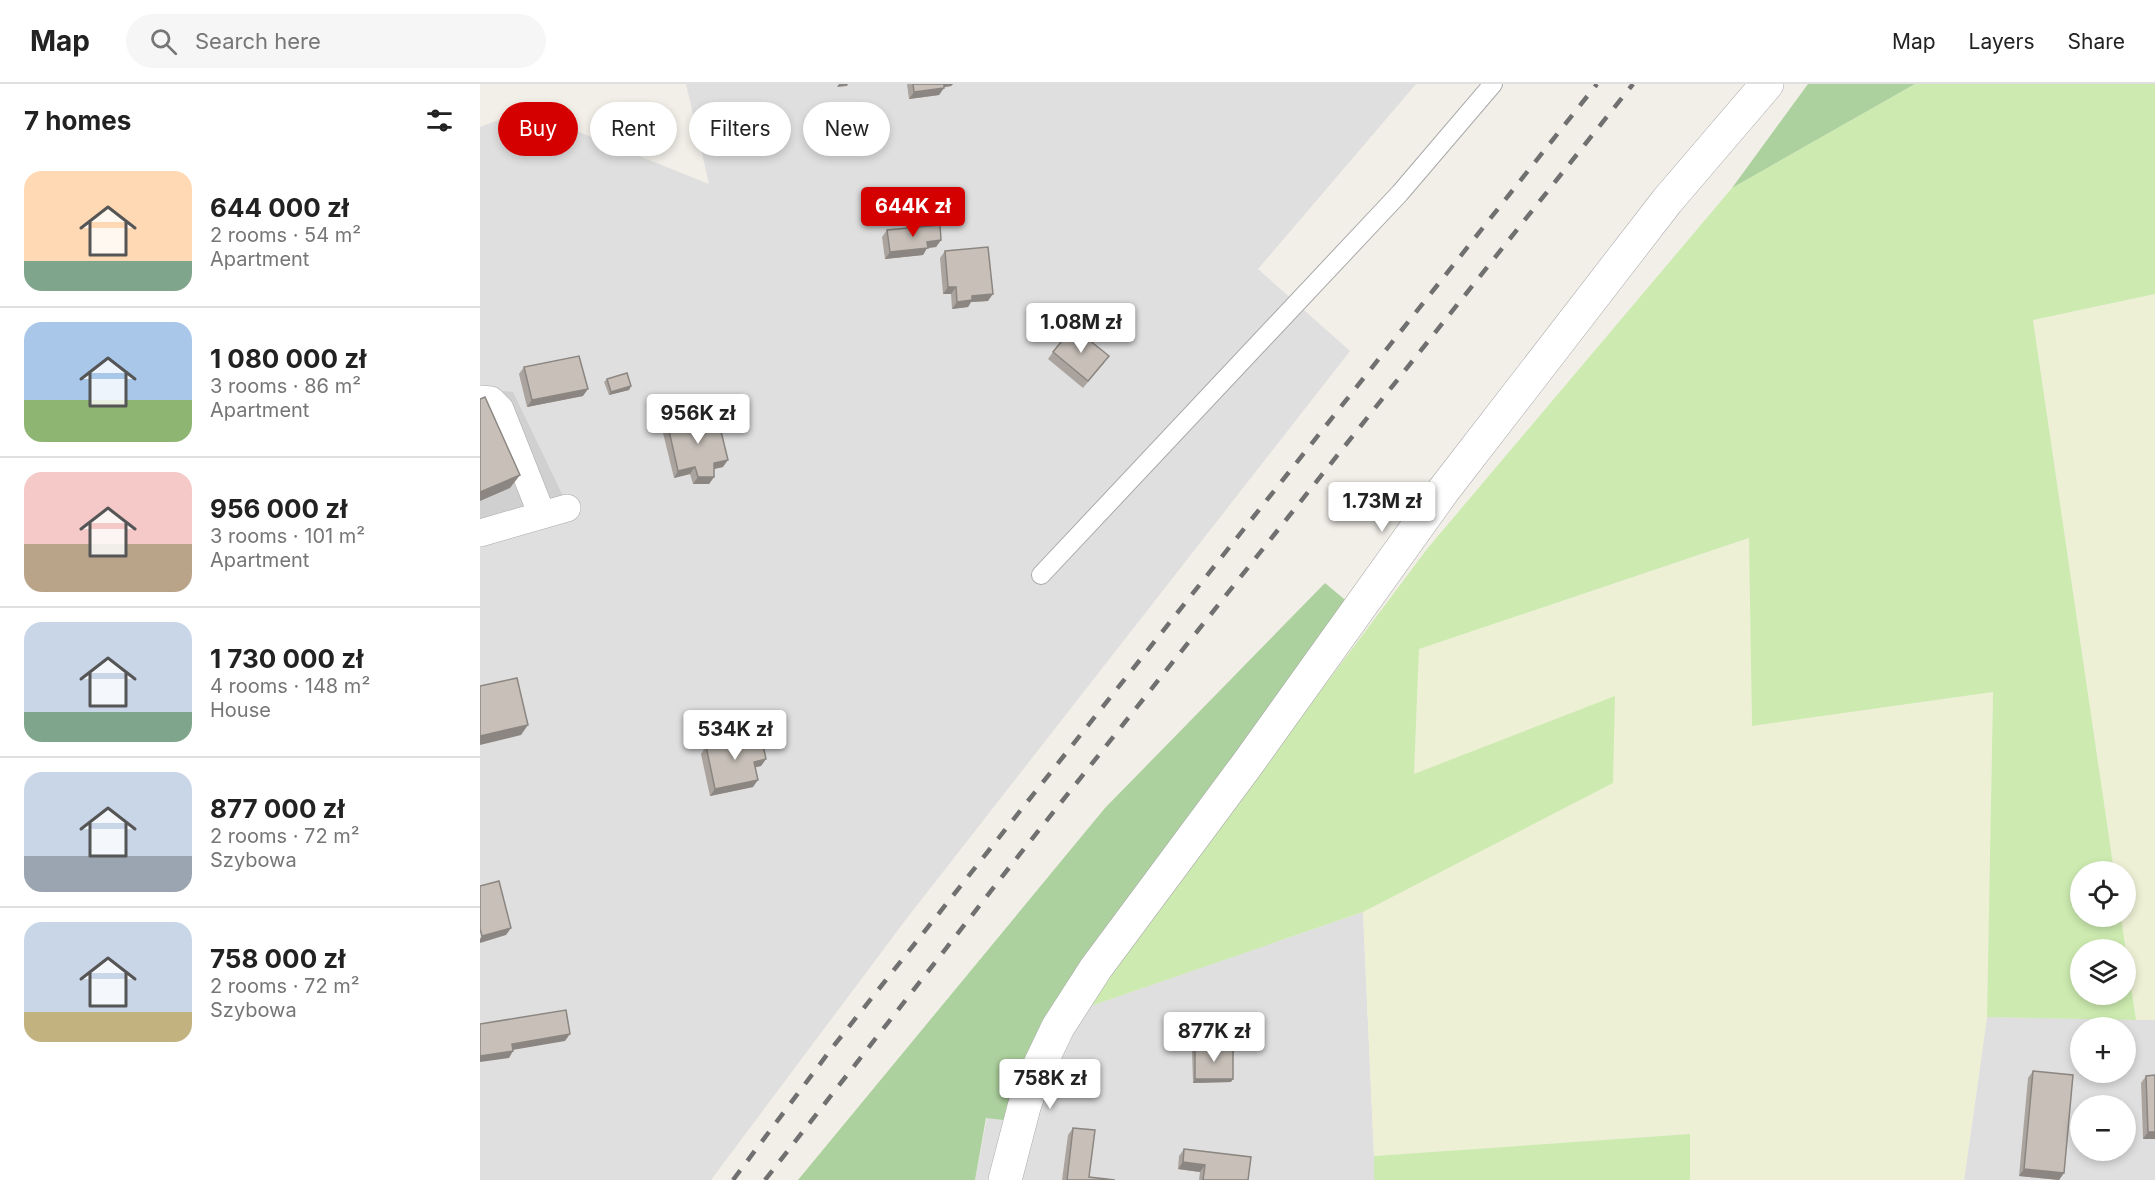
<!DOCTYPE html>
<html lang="en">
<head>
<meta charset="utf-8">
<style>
	body { margin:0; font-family:Inter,sans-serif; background:#f6f6f6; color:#222; height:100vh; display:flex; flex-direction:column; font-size:22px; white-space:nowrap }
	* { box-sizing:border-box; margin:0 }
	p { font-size:20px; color:#767676 }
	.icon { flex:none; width:33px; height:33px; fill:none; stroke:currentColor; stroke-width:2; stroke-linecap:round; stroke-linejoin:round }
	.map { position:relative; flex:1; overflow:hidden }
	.panel { display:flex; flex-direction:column; background:#fff; width:480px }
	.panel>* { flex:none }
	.guide { position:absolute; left:18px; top:18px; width:570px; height:54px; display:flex; gap:12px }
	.tools { position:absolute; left:1590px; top:777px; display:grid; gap:12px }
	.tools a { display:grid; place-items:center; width:66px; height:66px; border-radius:50%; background:#fff; box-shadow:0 3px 9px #0003; font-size:30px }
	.price { position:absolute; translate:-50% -51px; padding:0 14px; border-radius:6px; background:#fff; color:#222; font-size:20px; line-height:39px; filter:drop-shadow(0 2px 3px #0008) }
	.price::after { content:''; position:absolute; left:50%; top:36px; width:18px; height:14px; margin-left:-9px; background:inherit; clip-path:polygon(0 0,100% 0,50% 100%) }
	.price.selected { background:#d40000; color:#fff }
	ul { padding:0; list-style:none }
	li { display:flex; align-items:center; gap:18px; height:150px; padding:0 24px }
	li+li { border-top:2px solid #e0e0e0 }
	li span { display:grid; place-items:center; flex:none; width:168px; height:120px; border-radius:18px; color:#555 }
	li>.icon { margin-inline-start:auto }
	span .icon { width:72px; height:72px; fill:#fffc; stroke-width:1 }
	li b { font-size:26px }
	h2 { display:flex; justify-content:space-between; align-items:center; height:72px; padding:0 24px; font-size:26px }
	.tag { padding:0 21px; border-radius:27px; background:#fff; box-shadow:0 3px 9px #0003; font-size:21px; line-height:54px }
	.tag.selected { background:#d40000; color:#fff }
	header { display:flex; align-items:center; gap:36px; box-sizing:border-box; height:84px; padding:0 30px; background:#fff; border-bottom:2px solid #e0e0e0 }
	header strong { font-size:28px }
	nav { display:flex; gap:33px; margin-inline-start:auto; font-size:21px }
	.search { width:420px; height:54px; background:#f6f6f6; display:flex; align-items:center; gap:15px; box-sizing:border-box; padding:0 21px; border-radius:33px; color:#767676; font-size:22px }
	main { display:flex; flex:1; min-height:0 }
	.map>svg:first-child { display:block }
</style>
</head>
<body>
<header>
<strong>Map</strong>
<div class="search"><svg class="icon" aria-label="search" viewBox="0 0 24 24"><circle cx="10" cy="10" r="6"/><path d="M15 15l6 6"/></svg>Search here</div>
<nav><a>Map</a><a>Layers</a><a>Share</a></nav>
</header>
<main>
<section class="panel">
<h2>7 homes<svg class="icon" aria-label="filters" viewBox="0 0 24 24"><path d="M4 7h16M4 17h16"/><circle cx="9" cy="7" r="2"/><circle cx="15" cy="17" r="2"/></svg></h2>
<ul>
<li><span style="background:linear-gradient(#ffd9b3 75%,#7fa58c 0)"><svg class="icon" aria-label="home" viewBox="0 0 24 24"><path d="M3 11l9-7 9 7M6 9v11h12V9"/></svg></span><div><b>644 000 zł</b><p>2 rooms · 54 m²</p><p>Apartment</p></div></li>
<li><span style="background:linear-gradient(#a9c7e8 65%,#8fb573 0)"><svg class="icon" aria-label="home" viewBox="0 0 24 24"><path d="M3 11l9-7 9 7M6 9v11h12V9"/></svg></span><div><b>1 080 000 zł</b><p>3 rooms · 86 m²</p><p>Apartment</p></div></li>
<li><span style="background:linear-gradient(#f6c9c9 60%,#b9a48a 0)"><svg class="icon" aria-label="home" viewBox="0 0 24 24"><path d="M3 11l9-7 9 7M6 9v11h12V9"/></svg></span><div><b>956 000 zł</b><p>3 rooms · 101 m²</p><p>Apartment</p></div></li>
<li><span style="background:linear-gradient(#c9d6e8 75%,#7fa58c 0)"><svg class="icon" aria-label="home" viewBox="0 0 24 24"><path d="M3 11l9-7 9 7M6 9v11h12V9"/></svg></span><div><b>1 730 000 zł</b><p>4 rooms · 148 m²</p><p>House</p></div></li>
<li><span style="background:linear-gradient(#c9d6e8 70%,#9aa5b1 0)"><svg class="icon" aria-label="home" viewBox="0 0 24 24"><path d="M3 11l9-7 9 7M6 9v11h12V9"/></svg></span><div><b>877 000 zł</b><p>2 rooms · 72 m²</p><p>Szybowa</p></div></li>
<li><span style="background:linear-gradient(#c9d6e8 75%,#c2b280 0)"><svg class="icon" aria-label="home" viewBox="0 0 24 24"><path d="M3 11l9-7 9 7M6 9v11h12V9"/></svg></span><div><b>758 000 zł</b><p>2 rooms · 72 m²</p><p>Szybowa</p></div></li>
</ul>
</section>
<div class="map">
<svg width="1675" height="1096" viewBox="0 0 1675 1096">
	<rect width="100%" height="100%" fill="#f2efe9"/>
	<path fill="#e0dfdf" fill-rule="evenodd" d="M206,0H936L778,185L870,267L427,834L231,1096H0V43L44,26L229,100Z
		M883,828L894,1072V1096H495L507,1033L532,1037L561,939Z
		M1507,933L1675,936V1096H1484ZM1600,944H1646V988H1600ZM1600,1022H1646V1066H1600Z"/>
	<path fill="#d0d0d0" d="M0,304L33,308L83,412L92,437L63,436L0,455Z"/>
	<path fill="#eef0d5" d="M1675,210V936H1656L1641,833L1646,832V788L1634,787L1553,236Z
		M1270,454L1272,642L1513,608L1507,933L1484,1096H1210L1209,1050L894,1072L883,828L1133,699L1134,613L934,691L939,565Z"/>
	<path fill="#cdebb0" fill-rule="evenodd" d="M1435,0H1675V210L1553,236L1634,787L1600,788V832L1641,833L1656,936L1507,933L1513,608L1272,642L1269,454L939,565L934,690L1135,612L1133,699L883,828L602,925L947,465L1252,104ZM1600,866H1646V910H1600Z
		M1210,1050V1096H894V1072Z"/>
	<path fill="#add19e" d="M1328,0H1435L1252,104Z
		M845,499L870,520L561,939L532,1037L506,1034L495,1096H318L625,724Z"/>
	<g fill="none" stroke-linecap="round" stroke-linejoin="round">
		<g stroke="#a9a9a9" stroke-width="20">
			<path id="service" d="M561,491L920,109L1013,0"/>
		</g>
		<g stroke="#a9a9a9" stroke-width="28">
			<path id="pedestrian" d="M0,315L11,316L20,325L62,431
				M0,449L87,424"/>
		</g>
		<g stroke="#a9a9a9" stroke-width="34">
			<path id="minor" d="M525,1096L544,1023L555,991L578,943L616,884L766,682L963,407L1187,117L1287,0"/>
		</g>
		<use href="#service" stroke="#fff" stroke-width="18"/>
		<use href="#pedestrian" stroke="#fff" stroke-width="27"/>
		<use href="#minor" stroke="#fff" stroke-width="33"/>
		<path stroke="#707070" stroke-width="4.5" stroke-dasharray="12 12" stroke-linecap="butt" d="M253,1096L352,964L1117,0
			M285,1096L532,780L1153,0"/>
	</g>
	<path fill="#aba49e" d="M427,0H473L471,2L464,3L459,11L429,15Z
		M407,146L461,156L456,163L447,164L443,171L405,175L402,153Z
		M465,167L508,217L491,218L488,223L472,225L471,210H463L460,174Z
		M573,268L624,279L603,304L568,275Z
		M44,283L103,312L47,323L39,290Z
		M127,295L151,302L149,306L129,311L124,298Z
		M188,342L243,383L234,385V393L229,400H213L210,390L194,394L183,349Z
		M226,662L286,675L281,682L275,683L273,703L230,712L221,670Z
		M715,963L751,998L713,999L712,967Z
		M1553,987L1584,1089L1579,1096L1539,1092L1548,994Z
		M1675,991V1055H1663L1661,999L1666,992Z
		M593,1044L609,1093L635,1096H582L588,1051Z
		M704,1065L768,1096H719L720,1088L698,1085L699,1072Z"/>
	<path fill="#8b8681" d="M359,0H368L367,2L357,3Z
		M461,0H473L471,2L458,4Z
		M464,4L459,11L429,15L434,8Z
		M461,156L456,163L447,164L443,171L405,175L410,168L447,158Z
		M468,203H476L471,210H463Z
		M513,210L508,217L491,218L488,223L472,225L477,218L492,212Z
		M151,302L149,306L129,311L131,308Z
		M108,305L103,312L47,323L52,316Z
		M248,376L243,383L229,386L234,379Z
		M215,383L210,390L194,394L198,387Z
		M40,391L30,404L0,417V408Z
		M218,393H234L229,400H213Z
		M48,641L41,651L0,661V652Z
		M286,675L281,682L269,685L274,678Z
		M278,696L273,703L230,712L235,705Z
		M31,844L26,851L0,859V855L2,852Z
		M90,950L85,957L27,967L32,960Z
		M33,967L29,974L0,978V972Z
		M715,995H753L751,998L713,999Z
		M1668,1048H1675V1055H1663Z
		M703,1078L725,1081L720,1088L698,1085Z
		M1544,1085L1584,1089L1579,1096L1539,1092Z"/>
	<path fill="#c7bfb8" stroke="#8b8681" stroke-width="1.5" d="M433,0H464V4L434,8Z
		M460,141L461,156L447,158L448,164L410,168L407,146Z
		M508,163L513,210L492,212V216L477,218L476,203H468L465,167Z
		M593,243L629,272L608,297L573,268Z
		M99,272L108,305L52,316L44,283Z
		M147,289L151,302L131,308L127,295Z
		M5,313L40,391L0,408V315Z
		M237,331L248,376L234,379V393H218L215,383L198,387L188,342Z
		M37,594L48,641L0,652V602Z
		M281,652L286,675L274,678L278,696L235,705L226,662L269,653V655Z
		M19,797L31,844L2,852L0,845V802Z
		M86,926L90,950L32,960L33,967L0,972V940Z
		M715,963H753V995H715Z
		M1553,987L1593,991L1584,1089L1544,1085Z
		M1675,991V1048H1668L1666,992Z
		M593,1044L615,1046L609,1093L635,1096H587Z
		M704,1065L771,1073L768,1096H723L725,1081L703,1078Z"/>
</svg>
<div class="tools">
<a><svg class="icon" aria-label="locate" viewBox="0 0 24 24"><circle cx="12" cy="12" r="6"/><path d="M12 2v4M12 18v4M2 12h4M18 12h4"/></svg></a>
<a><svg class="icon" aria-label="layers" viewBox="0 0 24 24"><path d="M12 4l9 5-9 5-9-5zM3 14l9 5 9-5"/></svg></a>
<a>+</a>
<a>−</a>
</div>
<b class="price selected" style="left:433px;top:154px">644K zł</b>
<b class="price" style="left:601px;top:270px">1.08M zł</b>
<b class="price" style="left:218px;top:361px">956K zł</b>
<b class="price" style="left:902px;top:449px">1.73M zł</b>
<b class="price" style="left:255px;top:677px">534K zł</b>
<b class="price" style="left:734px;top:979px">877K zł</b>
<b class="price" style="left:570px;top:1026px">758K zł</b>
<div class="guide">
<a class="tag selected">Buy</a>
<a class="tag">Rent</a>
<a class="tag">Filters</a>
<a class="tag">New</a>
</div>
</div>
</main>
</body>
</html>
